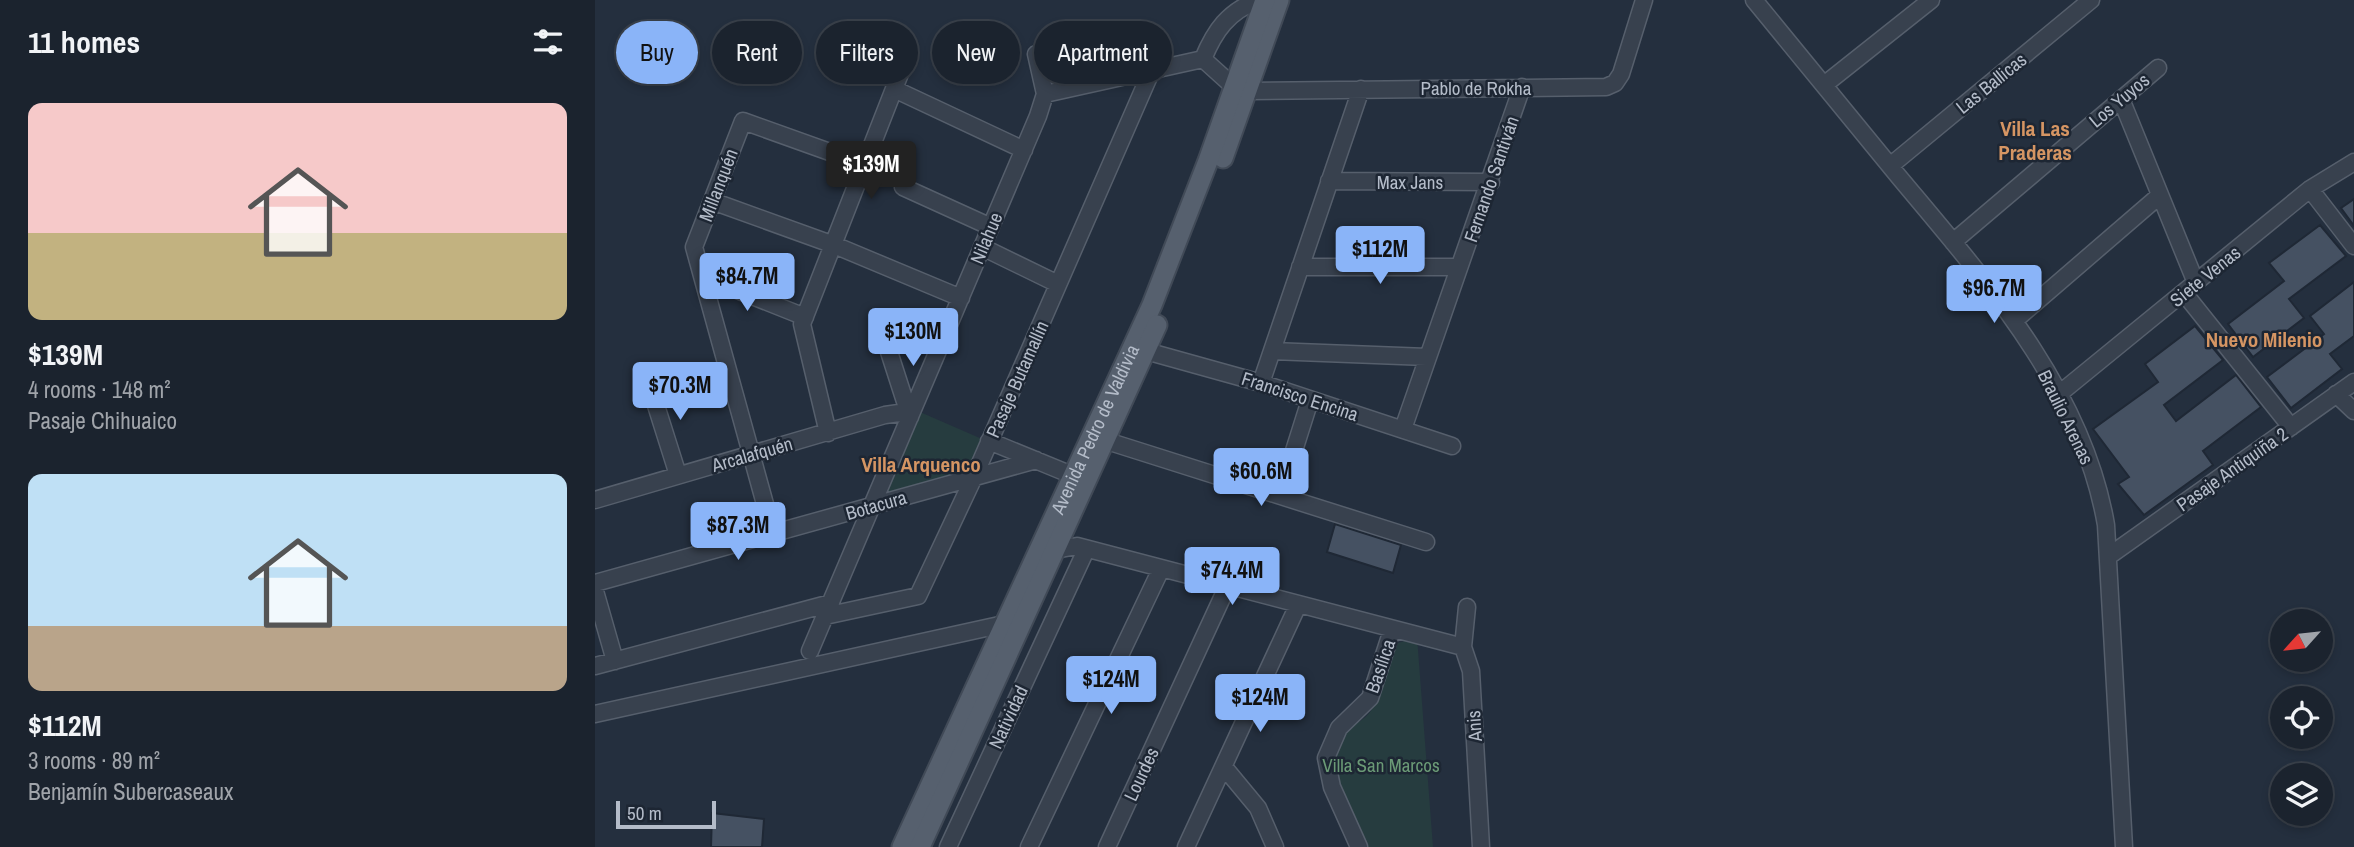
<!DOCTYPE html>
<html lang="en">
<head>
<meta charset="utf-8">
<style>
	body { margin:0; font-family:"Archivo Narrow",sans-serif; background:#282f3a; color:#f1f3f6; height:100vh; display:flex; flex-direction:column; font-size:26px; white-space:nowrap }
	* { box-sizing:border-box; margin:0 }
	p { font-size:23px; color:#a0a4aa }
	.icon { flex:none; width:38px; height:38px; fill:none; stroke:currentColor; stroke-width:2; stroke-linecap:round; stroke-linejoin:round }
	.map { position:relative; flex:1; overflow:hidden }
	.drawer { display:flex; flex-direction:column; background:#1b232e; width:595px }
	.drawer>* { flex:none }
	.hud { position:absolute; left:21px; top:21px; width:665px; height:63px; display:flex; gap:14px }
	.needle { width:46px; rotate:243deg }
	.tools { position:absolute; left:1675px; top:609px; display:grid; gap:14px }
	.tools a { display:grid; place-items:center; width:63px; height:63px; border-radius:50%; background:#1b232e; box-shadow:0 4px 10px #0003,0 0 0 2px #39404a; font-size:35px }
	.scale { position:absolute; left:21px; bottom:18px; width:100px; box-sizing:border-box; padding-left:7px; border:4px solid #b4bcc9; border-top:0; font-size:19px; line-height:24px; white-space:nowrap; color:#b4bcc9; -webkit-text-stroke:5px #1d2633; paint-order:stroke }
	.price { position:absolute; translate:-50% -60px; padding:0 16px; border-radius:7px; background:#8ab4f8; color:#111; font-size:23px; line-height:46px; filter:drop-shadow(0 2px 4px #0008) }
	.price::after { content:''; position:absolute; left:50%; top:42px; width:21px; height:16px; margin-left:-10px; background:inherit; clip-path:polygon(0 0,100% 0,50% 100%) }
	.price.current { background:#222; color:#fff }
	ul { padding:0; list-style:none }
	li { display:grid; align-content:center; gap:14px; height:371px; padding:0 28px }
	li span { display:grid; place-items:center; height:217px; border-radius:14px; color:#555 }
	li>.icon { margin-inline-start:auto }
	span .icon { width:126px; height:126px; fill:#fffc; stroke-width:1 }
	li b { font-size:30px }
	h2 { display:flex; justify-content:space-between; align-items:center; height:84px; padding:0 28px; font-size:30px }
	.tag { padding:0 24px; border-radius:32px; background:#1b232e; box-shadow:0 4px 10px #0003,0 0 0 2px #39404a; font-size:24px; line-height:63px }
	.tag.current { background:#8ab4f8; color:#111 }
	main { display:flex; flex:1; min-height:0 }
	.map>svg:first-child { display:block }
</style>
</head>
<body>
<main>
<section class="drawer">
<h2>11 homes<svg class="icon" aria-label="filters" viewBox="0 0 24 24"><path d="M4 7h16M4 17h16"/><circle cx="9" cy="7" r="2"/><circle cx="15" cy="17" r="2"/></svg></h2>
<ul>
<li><span style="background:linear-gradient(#f6c9c9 60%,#c2b280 0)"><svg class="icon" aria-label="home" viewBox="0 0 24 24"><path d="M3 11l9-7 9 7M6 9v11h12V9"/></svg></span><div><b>$139M</b><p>4 rooms · 148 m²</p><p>Pasaje Chihuaico</p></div></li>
<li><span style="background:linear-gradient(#bfe0f5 70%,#b9a48a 0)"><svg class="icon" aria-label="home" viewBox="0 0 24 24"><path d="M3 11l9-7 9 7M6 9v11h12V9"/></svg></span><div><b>$112M</b><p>3 rooms · 89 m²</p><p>Benjamín Subercaseaux</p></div></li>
</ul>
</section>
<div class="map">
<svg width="1759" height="847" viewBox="0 0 1759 847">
	<rect width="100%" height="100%" fill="#242f3e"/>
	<path fill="#263c3f" d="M325,412L387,439L372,473L288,498Z
		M822,637L838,847H772C761,813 724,770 749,734C756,724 771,721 777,709C789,689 792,664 803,643Z"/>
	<path fill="#455162" stroke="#1f2835" stroke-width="2" d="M1759,199V226L1746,208Z
		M1725,225L1751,256L1694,299L1709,318L1658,357L1633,324L1689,281L1674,263Z
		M1759,282V336L1735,354L1747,369L1696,408L1672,377L1729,334L1715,316Z
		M1600,326L1628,360L1569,405L1581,421L1641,375L1666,407L1608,451L1618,465L1549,515L1523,484L1534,477L1498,429L1563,382L1550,364Z
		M740,524L806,545L798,573L732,552Z
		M117,813L169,819L167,847H116Z"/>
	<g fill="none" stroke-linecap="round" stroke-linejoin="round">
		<g stroke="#565f6c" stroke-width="19">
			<path id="minor" d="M1159,0C1207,59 1256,118 1304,177C1390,280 1488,389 1511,525L1529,847
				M608,59C620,30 633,12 663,0
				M608,59L639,87
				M1229,85L1336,0
				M299,89L429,150
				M653,91L1011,87L1020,83L1026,74L1049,0
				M450,94L608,59
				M1526,99L1601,283
				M1295,166L1496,0
				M734,181L896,182
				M308,187L396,227
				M1715,189L1759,246
				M117,201L239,245L366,298
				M1358,242L1563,68
				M387,247L463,284
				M705,267H864
				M107,276L210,317
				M1589,293L1696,427
				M1419,321L1564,196
				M287,330L315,417
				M551,351L666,383L857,446
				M677,351L832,357
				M53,380L83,475
				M666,383L766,89
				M1464,394L1715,189L1759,162
				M1741,394L1759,411
				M808,429L927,87
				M233,433L207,324L306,71
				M394,441L489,480
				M512,441L831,542
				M685,495L715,400
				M0,500L290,415L304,413L315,417
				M178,533L99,247L148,121L271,165
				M460,550L482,546L868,647
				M1514,556L1759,382
				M0,583L441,460
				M0,591L20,661
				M872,607L868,647L876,671L886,847
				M230,616L323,596L379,477L556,72
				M215,651L443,116L450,94L441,54
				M0,666L236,603
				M0,714L409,624
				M629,767L663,808L680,847
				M353,847L491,550
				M434,847L566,569
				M512,847L632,587
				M591,847L703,605
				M764,847L737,787L731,758L744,728L775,698L797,630"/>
		</g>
		<g stroke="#414a57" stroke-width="23">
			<g id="major">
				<path d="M628,158L684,0"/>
				<path id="s1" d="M307,847L557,305L613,161L670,0"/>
				<path d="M325,847L562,325"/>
			</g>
		</g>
		<use href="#minor" stroke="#38414e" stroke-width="16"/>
		<use href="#major" stroke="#56606e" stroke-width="19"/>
	</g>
	<g text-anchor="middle" stroke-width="5" stroke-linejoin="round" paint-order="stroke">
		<g font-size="19" fill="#b4bcc9" stroke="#1d2633">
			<text transform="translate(1396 83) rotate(-39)" y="7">Las Ballicas</text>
			<text x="881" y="95">Pablo de Rokha</text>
			<text transform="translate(1524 100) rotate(-40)" y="7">Los Yuyos</text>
			<text transform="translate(896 179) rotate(-71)" y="7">Fernando Santiván</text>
			<text x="815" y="189">Max Jans</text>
			<text transform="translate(123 185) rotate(-69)" y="7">Millanquén</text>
			<text transform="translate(391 238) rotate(-67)" y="7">Nilahue</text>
			<text transform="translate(1610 276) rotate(-39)" y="7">Siete Venas</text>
			<text transform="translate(422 379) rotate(-66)" y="7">Pasaje Butamallín</text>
			<text transform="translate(705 396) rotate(18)" y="7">Francisco Encina</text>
			<text transform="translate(1471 417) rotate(64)" y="7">Braulio Arenas</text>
			<text dy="7" stroke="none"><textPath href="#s1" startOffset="460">Avenida Pedro de Valdivia</textPath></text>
			<text transform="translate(157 454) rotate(-16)" y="7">Arcalafquén</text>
			<text transform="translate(1637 469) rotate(-35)" y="7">Pasaje Antiquiña 2</text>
			<text transform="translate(281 505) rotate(-16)" y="7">Botacura</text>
			<text transform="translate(785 666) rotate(-71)" y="7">Basílica</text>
			<text transform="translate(413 717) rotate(-65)" y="7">Natividad</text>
			<text transform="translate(879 726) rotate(-94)" y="7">Anis</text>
			<text transform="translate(546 774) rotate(-65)" y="7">Lourdes</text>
		</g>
		<g font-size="19" fill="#6b9a76" stroke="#1d2633">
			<text x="786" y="772">Villa San Marcos</text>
		</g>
		<g font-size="21" font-weight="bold" fill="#d59563" stroke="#1d2633">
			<text x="1440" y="136">Villa Las<tspan x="1440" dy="24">Praderas</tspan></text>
			<text x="1669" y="347">Nuevo Milenio</text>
			<text x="326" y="472">Villa Arquenco</text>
		</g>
	</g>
</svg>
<div class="tools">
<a><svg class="needle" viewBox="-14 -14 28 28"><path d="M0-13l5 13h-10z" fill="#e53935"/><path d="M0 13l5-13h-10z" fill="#a0a4aa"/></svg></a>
<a><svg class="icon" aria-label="locate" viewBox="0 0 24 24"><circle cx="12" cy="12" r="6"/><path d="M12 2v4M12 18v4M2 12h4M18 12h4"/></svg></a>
<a><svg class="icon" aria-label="layers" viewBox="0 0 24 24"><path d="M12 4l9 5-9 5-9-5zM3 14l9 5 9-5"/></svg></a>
</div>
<div class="scale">50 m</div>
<b class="price current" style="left:276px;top:201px">$139M</b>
<b class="price" style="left:785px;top:286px">$112M</b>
<b class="price" style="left:152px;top:313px">$84.7M</b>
<b class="price" style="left:1399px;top:325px">$96.7M</b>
<b class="price" style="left:318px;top:368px">$130M</b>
<b class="price" style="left:85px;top:422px">$70.3M</b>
<b class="price" style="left:666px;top:508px">$60.6M</b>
<b class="price" style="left:143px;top:562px">$87.3M</b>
<b class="price" style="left:637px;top:607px">$74.4M</b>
<b class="price" style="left:516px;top:716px">$124M</b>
<b class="price" style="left:665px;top:734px">$124M</b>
<div class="hud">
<a class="tag current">Buy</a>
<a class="tag">Rent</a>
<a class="tag">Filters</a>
<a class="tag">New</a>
<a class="tag">Apartment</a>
</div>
</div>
</main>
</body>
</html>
